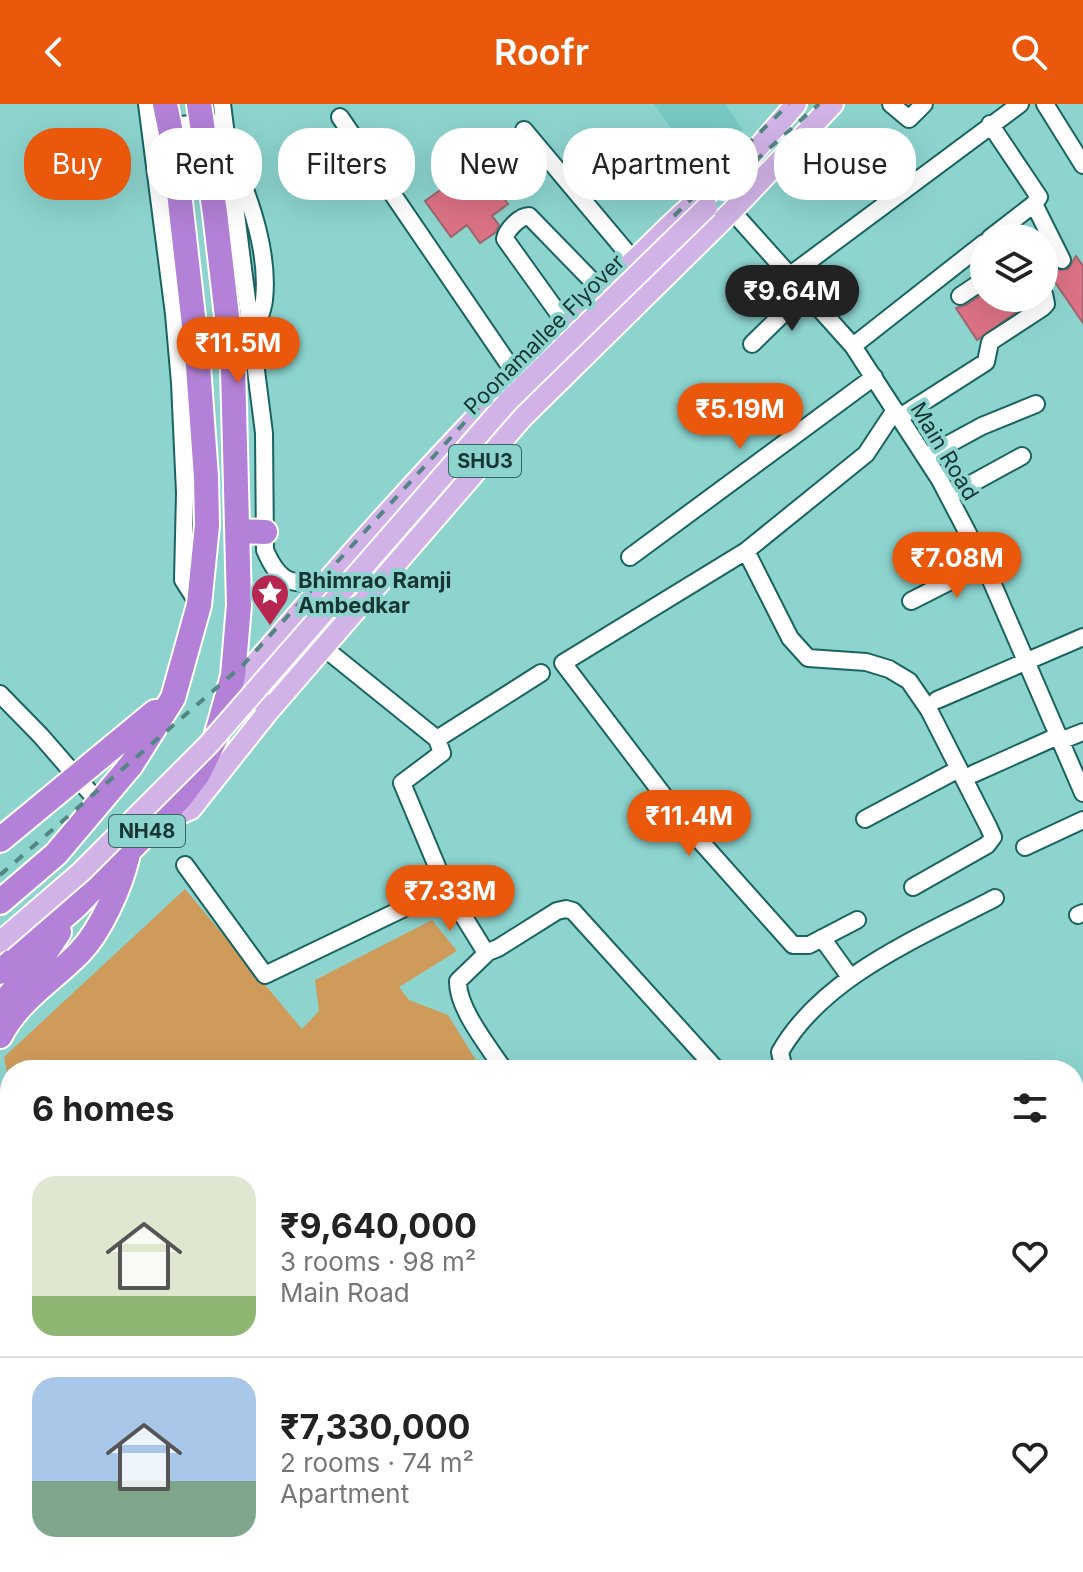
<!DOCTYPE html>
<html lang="en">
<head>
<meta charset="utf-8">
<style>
	body { margin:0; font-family:Inter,sans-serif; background:#f6f6f6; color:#222; height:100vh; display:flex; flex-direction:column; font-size:30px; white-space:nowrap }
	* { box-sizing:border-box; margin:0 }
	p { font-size:26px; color:#767676 }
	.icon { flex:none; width:44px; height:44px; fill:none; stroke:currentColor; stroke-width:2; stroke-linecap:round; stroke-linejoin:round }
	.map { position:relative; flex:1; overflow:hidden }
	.panel { position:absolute; left:0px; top:956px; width:1084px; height:512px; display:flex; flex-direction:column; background:#fff; border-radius:32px 32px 0 0; box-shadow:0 8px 32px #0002 }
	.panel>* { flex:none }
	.top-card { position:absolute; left:24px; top:24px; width:1036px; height:72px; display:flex; gap:16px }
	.buttons { position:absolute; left:970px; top:120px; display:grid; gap:16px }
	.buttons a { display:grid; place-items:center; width:88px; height:88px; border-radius:50%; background:#fff; box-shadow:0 8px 32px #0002; font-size:40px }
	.price { position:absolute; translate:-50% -68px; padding:0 18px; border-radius:28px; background:#ea580c; color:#fff; font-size:26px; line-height:52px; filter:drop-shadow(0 2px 4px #0008) }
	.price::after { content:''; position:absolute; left:50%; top:48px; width:24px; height:18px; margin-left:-12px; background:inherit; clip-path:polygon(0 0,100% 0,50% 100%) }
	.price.on { background:#222; color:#fff }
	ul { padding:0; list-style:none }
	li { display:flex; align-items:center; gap:24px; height:200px; padding:0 32px }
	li+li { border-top:2px solid #e0e0e0 }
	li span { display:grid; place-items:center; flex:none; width:224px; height:160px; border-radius:24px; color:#555 }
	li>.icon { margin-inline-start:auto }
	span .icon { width:96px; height:96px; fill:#fffc; stroke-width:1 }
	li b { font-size:34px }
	h2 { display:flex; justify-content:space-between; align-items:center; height:96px; padding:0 32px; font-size:34px }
	.chip { padding:0 28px; border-radius:32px; background:#fff; box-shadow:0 8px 32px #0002; font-size:28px; line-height:72px }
	.chip.on { background:#ea580c; color:#fff }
	header { display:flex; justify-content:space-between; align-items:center; height:104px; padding:0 32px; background:#ea580c; color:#fff; font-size:36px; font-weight:600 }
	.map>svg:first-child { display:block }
</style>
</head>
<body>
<header><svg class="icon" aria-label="back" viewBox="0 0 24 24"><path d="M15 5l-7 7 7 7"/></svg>Roofr<svg class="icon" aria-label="search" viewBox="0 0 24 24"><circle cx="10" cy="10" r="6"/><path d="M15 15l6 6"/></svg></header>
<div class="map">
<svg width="1083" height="1468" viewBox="0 0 1083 1468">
	<rect width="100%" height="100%" fill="#8dd4cf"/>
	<path fill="#78c9c3" d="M654,0H725L743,26L695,59Z"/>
	<path fill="#cf9b5b" d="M185,785L302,925L319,907L315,876L432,816L457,847L399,883L409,896L448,911L482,966H10V984L4,953Z
		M51,1458H773L779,1468H52Z"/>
	<path fill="#dc7284" stroke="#9d666e" stroke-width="2" d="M478,59L508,100L492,112L499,121L496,128L480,139L467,121L451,133L425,97Z
		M638,59L653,81L636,92L621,71Z
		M1076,152L1083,162V219L1050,171L1057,166L1068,165Z
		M984,189V194H1034V196L977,236L956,204L966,201Z"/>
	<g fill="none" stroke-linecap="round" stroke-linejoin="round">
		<g stroke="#196461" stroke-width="20">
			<path id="minor" d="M147,0L174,210L180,279L185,389L183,476L199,501
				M222,0L264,329L265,446C280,481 293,482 328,475
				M891,0L909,15L924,0
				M1045,0L1083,61
				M340,13L516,271
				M160,23L212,18
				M524,26L634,157
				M235,60C252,101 269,151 264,196C263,206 258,217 255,227
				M1034,100L1062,156
				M732,107L853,242L940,376L984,460L1083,689
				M990,134L1034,100L1039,93L990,20
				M789,172L1020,0
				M960,192L984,176
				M566,220L505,135C506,126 520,112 529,112L601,186
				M752,240L804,189
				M853,242L984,139
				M900,313L986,258L990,238L1042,204L1046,200L1044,190
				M925,353L982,322L1036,300
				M949,392L1022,352
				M746,447L790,534L808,554L866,558L889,565L909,577L929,606L988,722L993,733L987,741L913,783
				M630,453L874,273
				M911,497L984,460
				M323,543L437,635L442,649L402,679L446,784L483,844L488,848L498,844L557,807L566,805L573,807L717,966
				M0,590L41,632L100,700
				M937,596L1083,533
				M437,635L541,569
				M1060,637L1083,628
				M973,670L1058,632
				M865,715L959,665
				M1025,743L1083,716
				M185,761L265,871L446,784
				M1078,811L1083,809
				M857,816L809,841H793L686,721L563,559L746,447L866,350L895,306
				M822,834L850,873
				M488,848L458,877C457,904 489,943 504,966
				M784,966L780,948C823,872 921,833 995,794
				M1074,1246L1083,1241
				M824,1458L830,1468
				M1028,1458L1032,1468
				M898,1468L921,1458"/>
		</g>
		<g stroke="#fff" stroke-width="24">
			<path id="major" d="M722,85L796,0
				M264,600L248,585V575L254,561C374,421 498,284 632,158C665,128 689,97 729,76
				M160,719L191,705L267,609L522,314L732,107L833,0"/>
		</g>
		<g stroke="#fff" stroke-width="28">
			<path id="highway" d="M239,427L265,428
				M0,736L155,608
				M0,798L56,750L131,661L173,594L199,501L207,421L206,373L197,248L174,44L165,0
				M0,868L76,802L179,695L198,670L216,633L233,572L239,501L233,264L215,109L199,0
				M0,902L39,858L59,828
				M0,932C18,896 53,876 80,848C101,826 120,783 127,754
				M0,1014L10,1047
				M0,1060L10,1093
				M0,1190L4,1213L0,1258
				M0,1338L10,1324
				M39,1458L42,1468"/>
		</g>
		<use href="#minor" stroke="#fff" stroke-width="16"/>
		<use href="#major" stroke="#d1b3e7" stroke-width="20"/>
		<use href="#highway" stroke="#b381d7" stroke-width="24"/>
		<path stroke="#538683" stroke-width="4" stroke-dasharray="10 10" stroke-linecap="butt" d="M674,112L789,0
			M0,771L243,561L476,306L819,0"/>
		<g stroke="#fff" stroke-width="24" stroke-linecap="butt">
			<path id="major-bridge" d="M0,838L81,768L208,641L509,296L707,103"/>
		</g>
		<use href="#major-bridge" stroke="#d1b3e7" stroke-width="20"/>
	</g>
	<defs>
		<g id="sight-pin" transform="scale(2)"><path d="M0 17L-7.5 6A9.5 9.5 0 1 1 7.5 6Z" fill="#b6264f" stroke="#8dd4cf"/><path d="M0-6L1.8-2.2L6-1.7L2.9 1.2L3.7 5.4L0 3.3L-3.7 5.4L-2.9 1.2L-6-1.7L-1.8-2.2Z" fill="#fff"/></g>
	</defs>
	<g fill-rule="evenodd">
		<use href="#sight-pin" x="270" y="489"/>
	</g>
	<g text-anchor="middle" stroke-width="8" stroke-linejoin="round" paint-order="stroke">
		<g fill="#8dd4cf" stroke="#3a6562" stroke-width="2">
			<rect x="449" y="341" width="72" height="32" rx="6"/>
			<rect x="109" y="711" width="76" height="32" rx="6"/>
		</g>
		<g font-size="20" font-weight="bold" fill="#173533">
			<text x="485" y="364">SHU3</text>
			<text x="147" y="734">NH48</text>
		</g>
		<g font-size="22" fill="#173533" stroke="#8dd4cf">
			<text transform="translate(544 230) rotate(-45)" y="8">Poonamallee Flyover</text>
			<text transform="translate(945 347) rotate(59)" y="8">Main Road</text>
		</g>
		<g font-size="22" font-weight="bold" fill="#173533" stroke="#8dd4cf" text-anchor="start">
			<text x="298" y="484">Bhimrao Ramji<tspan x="298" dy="25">Ambedkar</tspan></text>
		</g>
	</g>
</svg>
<div class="buttons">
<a><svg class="icon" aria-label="layers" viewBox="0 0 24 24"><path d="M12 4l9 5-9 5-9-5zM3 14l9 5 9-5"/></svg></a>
</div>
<b class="price on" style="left:792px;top:229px">₹9.64M</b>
<b class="price" style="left:238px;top:281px">₹11.5M</b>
<b class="price" style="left:740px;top:347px">₹5.19M</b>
<b class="price" style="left:957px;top:496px">₹7.08M</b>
<b class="price" style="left:689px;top:754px">₹11.4M</b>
<b class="price" style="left:450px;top:829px">₹7.33M</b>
<div class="top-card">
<a class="chip on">Buy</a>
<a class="chip">Rent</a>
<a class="chip">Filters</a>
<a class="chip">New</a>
<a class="chip">Apartment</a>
<a class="chip">House</a>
</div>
<section class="panel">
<h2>6 homes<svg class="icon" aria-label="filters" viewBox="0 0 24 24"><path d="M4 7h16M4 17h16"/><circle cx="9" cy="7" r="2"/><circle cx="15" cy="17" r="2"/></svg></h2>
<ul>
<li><span style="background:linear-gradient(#dfe7d0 75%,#8fb573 0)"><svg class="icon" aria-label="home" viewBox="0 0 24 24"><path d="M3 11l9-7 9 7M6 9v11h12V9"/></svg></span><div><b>₹9,640,000</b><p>3 rooms · 98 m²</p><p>Main Road</p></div><svg class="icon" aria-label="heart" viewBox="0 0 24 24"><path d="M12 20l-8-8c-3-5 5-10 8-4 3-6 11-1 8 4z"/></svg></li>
<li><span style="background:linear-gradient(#a9c7e8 65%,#7fa58c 0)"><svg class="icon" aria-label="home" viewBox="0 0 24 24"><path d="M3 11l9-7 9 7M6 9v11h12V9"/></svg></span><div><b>₹7,330,000</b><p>2 rooms · 74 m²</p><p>Apartment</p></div><svg class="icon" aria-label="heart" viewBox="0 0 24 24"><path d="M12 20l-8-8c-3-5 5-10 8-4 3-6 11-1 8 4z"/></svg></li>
</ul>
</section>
</div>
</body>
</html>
